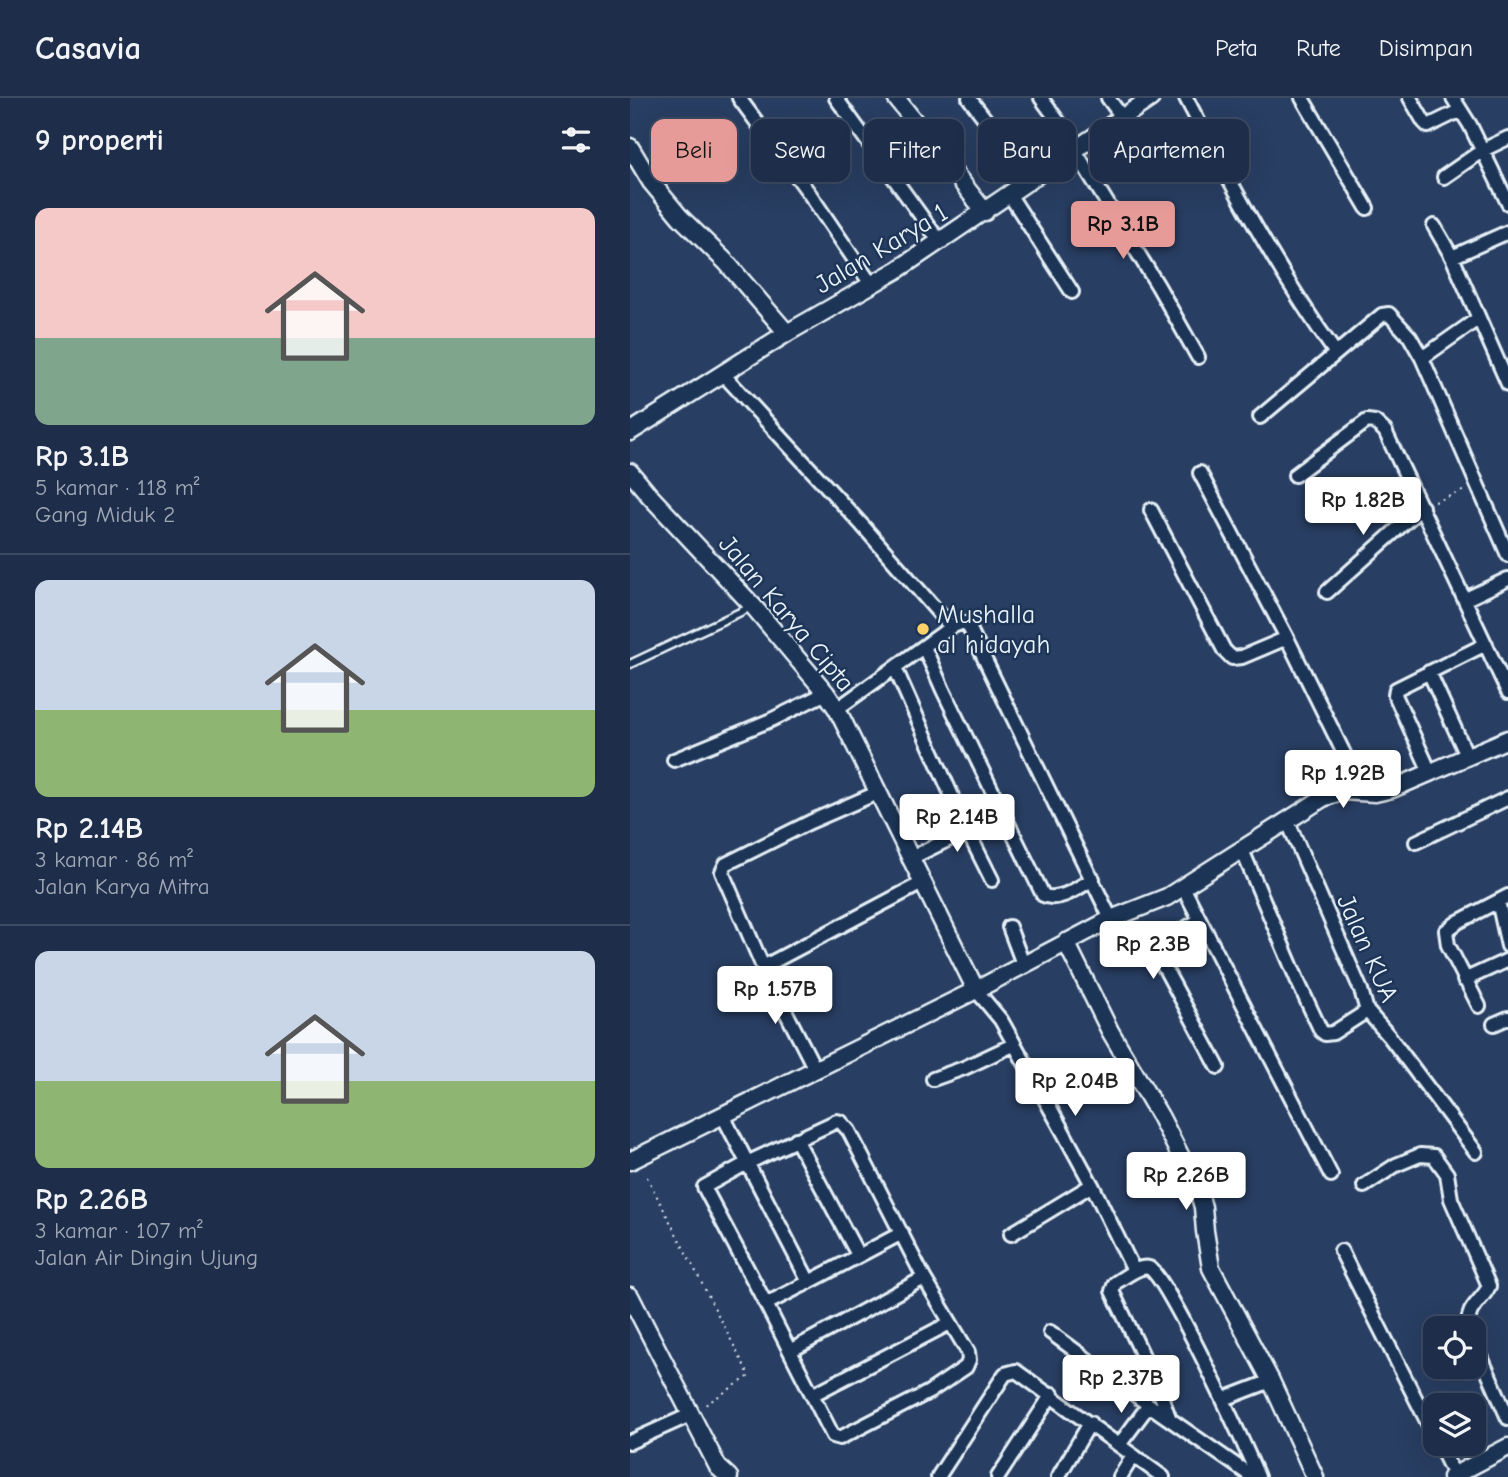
<!DOCTYPE html>
<html lang="id">
<head>
<meta charset="utf-8">
<style>
	body { margin:0; font-family:"Comic Neue",sans-serif; background:#263651; color:#f1f3f6; height:100vh; display:flex; flex-direction:column; font-size:26px; white-space:nowrap }
	* { box-sizing:border-box; margin:0 }
	p { font-size:23px; color:#a1a8b5 }
	.icon { flex:none; width:38px; height:38px; fill:none; stroke:currentColor; stroke-width:2; stroke-linecap:round; stroke-linejoin:round }
	.map { position:relative; flex:1; overflow:hidden }
	.drawer { display:flex; flex-direction:column; background:#1e2e4a; width:630px }
	.drawer>* { flex:none }
	.top-card { position:absolute; left:21px; top:21px; width:665px; height:63px; display:flex; gap:14px }
	.tools { position:absolute; left:793px; top:1218px; display:grid; gap:14px }
	.tools a { display:grid; place-items:center; width:63px; height:63px; border-radius:14px; background:#1e2e4a; box-shadow:0 7px 28px #0002,0 0 0 2px #3c4a62; font-size:35px }
	.price { position:absolute; translate:-50% -60px; padding:0 16px; border-radius:7px; background:#fff; color:#222; font-size:23px; line-height:46px; filter:drop-shadow(0 2px 4px #0008) }
	.price::after { content:''; position:absolute; left:50%; top:42px; width:21px; height:16px; margin-left:-10px; background:inherit; clip-path:polygon(0 0,100% 0,50% 100%) }
	.price.on { background:#e69b98; color:#111 }
	ul { padding:0; list-style:none }
	li { display:grid; align-content:center; gap:14px; height:371px; padding:0 35px }
	li+li { border-top:2px solid #3c4a62 }
	li span { display:grid; place-items:center; height:217px; border-radius:14px; color:#555 }
	li>.icon { margin-inline-start:auto }
	span .icon { width:126px; height:126px; fill:#fffc; stroke-width:1 }
	li b { font-size:30px }
	h2 { display:flex; justify-content:space-between; align-items:center; height:84px; padding:0 35px; font-size:30px }
	.pill { padding:0 24px; border-radius:14px; background:#1e2e4a; box-shadow:0 7px 28px #0002,0 0 0 2px #3c4a62; font-size:24px; line-height:63px }
	.pill.on { background:#e69b98; color:#111 }
	header { display:flex; align-items:center; gap:42px; box-sizing:border-box; height:98px; padding:0 35px; background:#1e2e4a; border-bottom:2px solid #3c4a62 }
	header strong { font-size:33px }
	nav { display:flex; gap:38px; margin-inline-start:auto; font-size:24px }
	main { display:flex; flex:1; min-height:0 }
	.map>svg:first-child { display:block }
</style>
</head>
<body>
<header>
<strong>Casavia</strong>
<nav><a>Peta</a><a>Rute</a><a>Disimpan</a></nav>
</header>
<main>
<section class="drawer">
<h2>9 properti<svg class="icon" aria-label="filters" viewBox="0 0 24 24"><path d="M4 7h16M4 17h16"/><circle cx="9" cy="7" r="2"/><circle cx="15" cy="17" r="2"/></svg></h2>
<ul>
<li><span style="background:linear-gradient(#f6c9c9 60%,#7fa58c 0)"><svg class="icon" aria-label="home" viewBox="0 0 24 24"><path d="M3 11l9-7 9 7M6 9v11h12V9"/></svg></span><div><b>Rp 3.1B</b><p>5 kamar · 118 m²</p><p>Gang Miduk 2</p></div></li>
<li><span style="background:linear-gradient(#c9d6e8 60%,#8fb573 0)"><svg class="icon" aria-label="home" viewBox="0 0 24 24"><path d="M3 11l9-7 9 7M6 9v11h12V9"/></svg></span><div><b>Rp 2.14B</b><p>3 kamar · 86 m²</p><p>Jalan Karya Mitra</p></div></li>
<li><span style="background:linear-gradient(#c9d6e8 60%,#8fb573 0)"><svg class="icon" aria-label="home" viewBox="0 0 24 24"><path d="M3 11l9-7 9 7M6 9v11h12V9"/></svg></span><div><b>Rp 2.26B</b><p>3 kamar · 107 m²</p><p>Jalan Air Dingin Ujung</p></div></li>
</ul>
</section>
<div class="map">
<svg width="878" height="1379" viewBox="0 0 878 1379">
	<rect width="100%" height="100%" fill="#283e62"/>
	<filter id="ink" filterUnits="userSpaceOnUse"><feTurbulence type="fractalNoise" baseFrequency=".0143" numOctaves="2"/><feDisplacementMap in="SourceGraphic" scale="14" xChannelSelector="R" yChannelSelector="G"/><feConvolveMatrix kernelMatrix="1 2 1 2 8 2 1 2 1" color-interpolation-filters="sRGB"/></filter>
	<g filter="url(#ink)">
		<g fill="none" stroke-linecap="round" stroke-linejoin="round">
			<g stroke="#e8f1f8" stroke-width="11">
				<path id="service" d="M0,566L121,509"/>
			</g>
			<g stroke="#e8f1f8" stroke-width="18">
				<path id="minor" d="M109,0L179,95L241,186
					M206,0L310,144
					M339,0L401,81
					M411,0L447,49
					M478,0L492,19
					M556,0C602,88 648,174 705,254
					M672,0L737,110
					M780,0L794,24L798,28L829,13
					M823,0L840,27L878,105
					M444,51L528,188L568,259
					M814,79L853,52L878,40
					M379,96L442,194
					M804,128L822,159L878,286
					M822,159L878,134
					M792,260L849,220
					M92,275L232,427L321,529
					M630,319L752,217L759,216L780,239L792,260L878,457
					M570,375L657,540L733,694
					M665,377L737,323L745,324L755,333L878,594
					M521,412L594,552L602,560L612,559L657,540
					M697,494L792,409
					M836,501L878,481
					M294,549L313,592L413,797C429,805 449,789 463,781
					M265,570L337,732L362,782
					M799,574L838,660
					M207,611L321,529L331,525H337L481,821
					M44,662L141,622L196,595
					M800,674L765,597L766,591L856,546
					M657,722L731,892L737,913L759,938L846,1054
					M786,744L878,700
					M612,752L669,886L691,933L695,936L703,935L737,913
					M279,761L360,721
					M553,789L701,1077
					M868,803L878,848
					M570,822L532,844L528,849L527,856L588,969
					M379,829L393,866
					M133,869L292,785
					M834,882L878,862
					M346,892L371,922L430,1028L462,1087L504,1173
					M849,908L818,847L816,833L828,824L878,798
					M864,926L878,920
					M186,973L133,869L92,774L96,766L180,724L247,695
					M303,981L334,970L383,947
					M93,1018L179,1184L136,1206L203,1338L210,1340L299,1294L336,1269L339,1262L338,1254L294,1180L219,1033L211,1024L207,1023L117,1065L74,1089L136,1206
					M166,1041L228,1157
					M734,1088L766,1067L790,1057L804,1058L817,1076L821,1101L859,1188C852,1204 835,1209 839,1230
					M381,1136L462,1087
					M711,1153L805,1339
					M179,1184L272,1135
					M420,1234L519,1307L623,1379
					M844,1243L878,1320
					M160,1253L294,1180
					M182,1297L320,1225
					M594,1301L641,1283
					M539,1319L527,1287L482,1193L485,1185C494,1180 509,1167 519,1170C535,1174 618,1353 628,1379
					M0,1344L60,1317
					M809,1346L824,1377
					M489,1347L519,1307
					M308,1379L375,1276L386,1273L533,1379
					M368,1379L422,1296
					M428,1379L460,1325
					M490,1379L503,1358"/>
			</g>
			<g stroke="#e8f1f8" stroke-width="21">
				<path id="tertiary" d="M266,0L355,114
					M0,49L21,84L50,119L96,164L157,235
					M0,334L157,235L267,172L521,0
					M0,374L19,397L123,508L196,595L207,611L346,892
					M436,844L480,933L530,1018L568,1092L573,1109L575,1133L581,1170L641,1283L685,1379
					M0,1063L346,892L481,821L537,799L693,700L713,693L745,695L762,691L878,641
					M0,1198L88,1369L99,1379
					M821,1379L878,1349"/>
			</g>
			<path stroke="#e8f1f8" stroke-width="2" stroke-dasharray="2 5" stroke-linecap="butt" d="M805,404L835,392
				M17,1079L118,1275V1279L72,1309"/>
			<use href="#service" stroke="#1d3557" stroke-width="6"/>
			<use href="#minor" stroke="#1d3557" stroke-width="12"/>
			<use href="#tertiary" stroke="#1d3557" stroke-width="16"/>
		</g>
	</g>
	<circle fill="#ffd166" stroke="#1d3557" stroke-width="2.5" cx="293" cy="531" r="7"/>
	<g text-anchor="middle" stroke-width="5" stroke-linejoin="round" paint-order="stroke">
		<g font-size="26" fill="#e8f1f8" stroke="#1d3557">
			<text transform="translate(251 150) rotate(-31)" y="9">Jalan Karya 1</text>
			<text transform="translate(157 515) rotate(50)" y="9">Jalan Karya Cipta</text>
			<text transform="translate(738 850) rotate(66)" y="9">Jalan KUA</text>
		</g>
		<g font-size="26" fill="#e8f1f8" stroke="#1d3557" text-anchor="start">
			<text x="307" y="525">Mushalla<tspan x="307" dy="30">al hidayah</tspan></text>
		</g>
	</g>
</svg>
<div class="tools">
<a><svg class="icon" aria-label="locate" viewBox="0 0 24 24"><circle cx="12" cy="12" r="6"/><path d="M12 2v4M12 18v4M2 12h4M18 12h4"/></svg></a>
<a><svg class="icon" aria-label="layers" viewBox="0 0 24 24"><path d="M12 4l9 5-9 5-9-5zM3 14l9 5 9-5"/></svg></a>
</div>
<b class="price on" style="left:493px;top:163px">Rp 3.1B</b>
<b class="price" style="left:733px;top:439px">Rp 1.82B</b>
<b class="price" style="left:713px;top:712px">Rp 1.92B</b>
<b class="price" style="left:327px;top:756px">Rp 2.14B</b>
<b class="price" style="left:523px;top:883px">Rp 2.3B</b>
<b class="price" style="left:145px;top:928px">Rp 1.57B</b>
<b class="price" style="left:445px;top:1020px">Rp 2.04B</b>
<b class="price" style="left:556px;top:1114px">Rp 2.26B</b>
<b class="price" style="left:491px;top:1317px">Rp 2.37B</b>
<div class="top-card">
<a class="pill on">Beli</a>
<a class="pill">Sewa</a>
<a class="pill">Filter</a>
<a class="pill">Baru</a>
<a class="pill">Apartemen</a>
</div>
</div>
</main>
</body>
</html>
